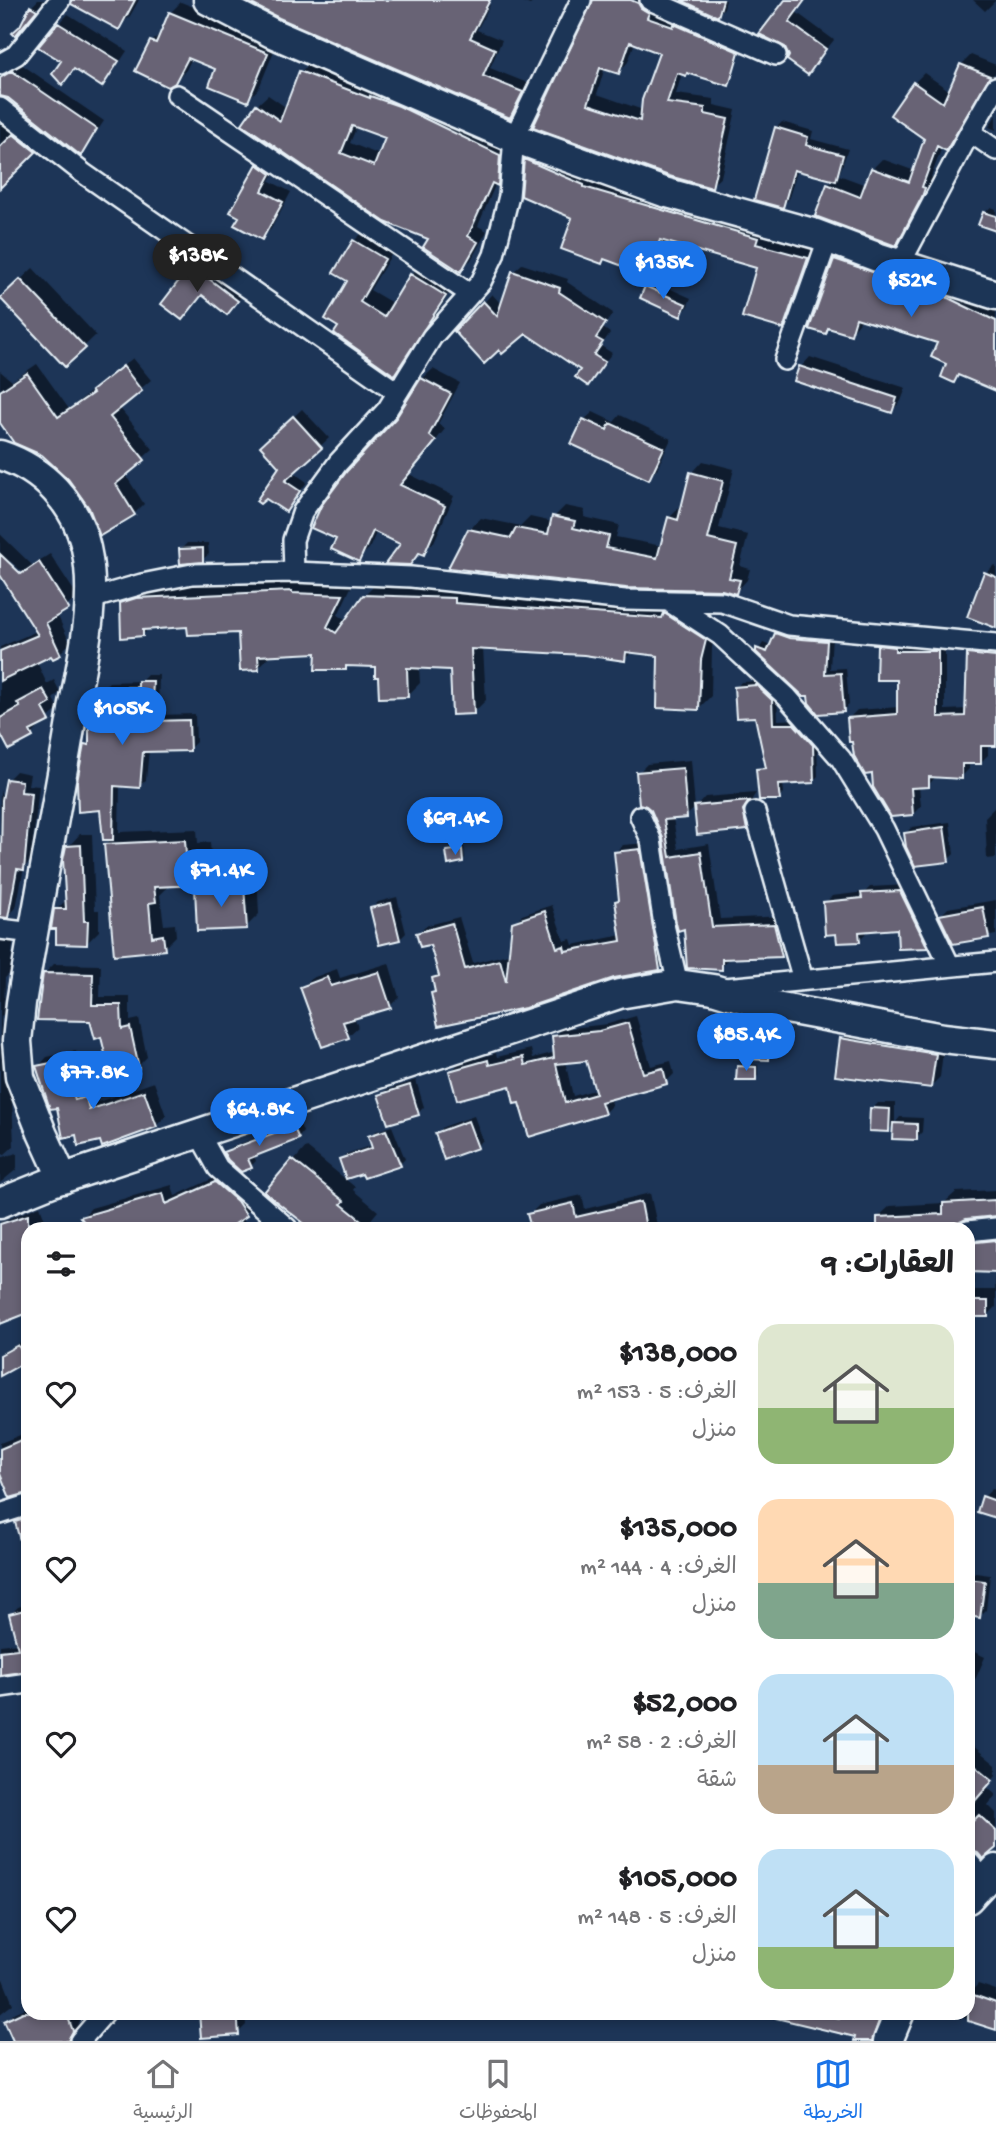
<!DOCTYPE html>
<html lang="ar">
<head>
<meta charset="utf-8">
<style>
	body { margin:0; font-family:"Gochi Hand","Playpen Sans Arabic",sans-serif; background:#f6f6f6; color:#202124; direction:rtl; height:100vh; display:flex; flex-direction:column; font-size:26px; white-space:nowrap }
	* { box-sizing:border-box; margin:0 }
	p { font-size:23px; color:#757577 }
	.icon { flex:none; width:38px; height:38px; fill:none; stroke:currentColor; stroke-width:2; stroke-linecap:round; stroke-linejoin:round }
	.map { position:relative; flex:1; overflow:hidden; direction:ltr }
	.sheet { position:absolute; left:21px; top:1222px; width:954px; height:798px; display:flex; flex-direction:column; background:#fff; border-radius:21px; box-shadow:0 4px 10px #0003; direction:rtl }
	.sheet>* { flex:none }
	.price { position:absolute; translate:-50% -60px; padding:0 16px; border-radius:24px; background:#1a73e8; color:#fff; font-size:23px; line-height:46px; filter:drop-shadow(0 2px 4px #0008) }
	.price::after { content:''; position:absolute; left:50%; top:42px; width:21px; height:16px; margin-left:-10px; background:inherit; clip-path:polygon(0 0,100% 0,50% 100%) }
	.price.on { background:#222; color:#fff }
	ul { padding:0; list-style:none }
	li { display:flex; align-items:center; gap:21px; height:175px; padding:0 21px }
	li span { display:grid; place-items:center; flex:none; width:196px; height:140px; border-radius:21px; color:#555 }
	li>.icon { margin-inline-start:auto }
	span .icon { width:84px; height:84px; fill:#fffc; stroke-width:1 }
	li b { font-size:30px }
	h2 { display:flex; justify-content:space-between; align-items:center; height:84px; padding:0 21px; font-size:30px }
	.dock { display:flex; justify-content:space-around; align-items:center; height:98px; border-top:2px solid #e0e0e0; background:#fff; font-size:19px; color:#757577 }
	.dock a { display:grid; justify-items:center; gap:4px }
	.dock .on { color:#1a73e8 }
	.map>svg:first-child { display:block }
</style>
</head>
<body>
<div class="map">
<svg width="996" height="2041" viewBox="0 0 996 2041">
	<rect width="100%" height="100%" fill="#1d3557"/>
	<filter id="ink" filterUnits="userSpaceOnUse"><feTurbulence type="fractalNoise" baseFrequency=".0143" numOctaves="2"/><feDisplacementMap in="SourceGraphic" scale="14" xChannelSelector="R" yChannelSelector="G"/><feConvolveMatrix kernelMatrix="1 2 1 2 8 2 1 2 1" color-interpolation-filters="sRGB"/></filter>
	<g filter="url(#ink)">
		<path fill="#0007" fill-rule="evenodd" d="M38,0H44L22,27L31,7Z
			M73,0H139L130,16L118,28Z
			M248,0H480L490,5L477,30L502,40L490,68L530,84L518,108L510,116Z
			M518,0H535L530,5Z
			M593,0H652L744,41L731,72L682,73L676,94L714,99V105L736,110L721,177L711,186L535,126ZM635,42L662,52L643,110L597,94L605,67L619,72L628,62Z
			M685,0H726L724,8L718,14Z
			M788,0H805L796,12L834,40L808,72L791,56L787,46Z
			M973,0H996L985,11Z
			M181,2L278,41L259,88L248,100L218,68L192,58L186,70L174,82L152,42L163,30L170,13Z
			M68,14L127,51L111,75L102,85L75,68L62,83L63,60L59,24Z
			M971,55L996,65V71L956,139L946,149L942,147L931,177L934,178L906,233L895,244L828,185L835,179L798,169L788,200L782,206L776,128L782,122L813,131L811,139L848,149L839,175L866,185L872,169L882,159L915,171L926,138L914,83L924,73L950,91L961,65Z
			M311,61L510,145L507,174L496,183L478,226L487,231L471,260L460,270L430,238L257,105L268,95L287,108L301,72ZM357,126L387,137L380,155L350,143Z
			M21,64L104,121L88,145L80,153L8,97L0,94V81L11,68Z
			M0,109L43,143L0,185Z
			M996,115V130L989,127Z
			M535,152L765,229L764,235L816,249L791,318L782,327L758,267L665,240L656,264L647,273L606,258L602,262L574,217L526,160Z
			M268,156L279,164L270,181L291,192L271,229L262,238L241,216L258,165Z
			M991,207L996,209V229L984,213Z
			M366,229L396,247L370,290L394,304L411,275L423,263L456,283L406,361L394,373L340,326L350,281L335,272L354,241Z
			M847,248L996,304V389L961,374L954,381L940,342L863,318L851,333L831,327L826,332L836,260Z
			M202,257L246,291L236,303L203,293L163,303Z
			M522,264L568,279L567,282L613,313L603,328L610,333L601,346L612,353L588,384L582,369L526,332L499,348L456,331L492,294L502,305L513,272Z
			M33,268L96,335L65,365L14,286Z
			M653,281L691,298L687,308L681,314L647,287Z
			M810,357L906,388L901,401L892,411L801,367Z
			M133,358L151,380L119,407L153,449L125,474L144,504L134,514L91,509L68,477L0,419V371L12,381L37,364L69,409Z
			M433,369L460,383L438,424L445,429L409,474L454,496L434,542L409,563L403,543L377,531L369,549L358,559L398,419L422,379Z
			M302,409L329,438L293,472L307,482L286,510L281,467L271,438Z
			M593,412L614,422L620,415L671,439L657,469L648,478L584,420Z
			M703,461L734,469L719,528L748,535L740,566L750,569L747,580L736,592L469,530L481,518L521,526L530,517L553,522L554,517L565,506L585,510L584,517L619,525L616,537L662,546L669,518L681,506L683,507L692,473Z
			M0,534L32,565L50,554L78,597L57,614L70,643L60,653H51L36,660L47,684L54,680L60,692L53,699L59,709L41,724V725L32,735L0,729V647L37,631L0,572ZM10,561L29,578L26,581L10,565Z
			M187,543H208L209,554L202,560L181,549Z
			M994,565L996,566V626L986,573Z
			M303,580L353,583L338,615L347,620L364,596L376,584L673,607L717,628L712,647L711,696L699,708L660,654L633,651L625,659L584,653L483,648L486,700L474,712L451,668L419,667L420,683L408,695L377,666L349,665L345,669L318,651L270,653V656L258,668L240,631L189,626L150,627L143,635L122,604L134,592L149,587Z
			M782,628L832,636L830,669L846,668L849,705L843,710L810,694L758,651L763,643L771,646L776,634Z
			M887,638L945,644V710L967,709L969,654L977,646L996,647V744H988V755L980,763H969V769L961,777L936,776L928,786H919L921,806L913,814L873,773L849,718L857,710L899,707V679L879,646Z
			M147,675H159L158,715L195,714L196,742L189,749L149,750L146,780L139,786L120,785L119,832L197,829L198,843L210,842L212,871L206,876L257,874L259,914L246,927L197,889L203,883L167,885V888L160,895L164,925L175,924L176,936L164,948L115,953L106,845L112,838L86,745L91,740L94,699L102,689L109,682L141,681Z
			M762,681L777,695L778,720L799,719L817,740L818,776L813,781L783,783L784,793L779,798L758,770L767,764L756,715L736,688L741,682Z
			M691,760L695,808L705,797L756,793L752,799L756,819L747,828L696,807L686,816L673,818L678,849L709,844L720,919L783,916L790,947L781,955L730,957L721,968L686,927L664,835L638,773L647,764Z
			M16,771L30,774L28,785L39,786L31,860L24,868L16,908L8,916H0V790L4,802L7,780Z
			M996,806V858L987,859L985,817Z
			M950,822L954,854L948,860L906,833L912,827Z
			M80,834H92L95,910H99V931L87,943L56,910L67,899L68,847Z
			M647,843L667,961L659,969L433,994L436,990L434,978L440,972L431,943L418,934L425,926L459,917L473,963L508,954L510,961L514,923L522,915L552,905L564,941L571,939L573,945L622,935L617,901L620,898L616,852L623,845Z
			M464,847L465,858L462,861L448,852L451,849Z
			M907,885L934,939L927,946L899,927L866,929V933L859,940L838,932L825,903L832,896L865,892L870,887Z
			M397,897L406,933L400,939L372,908L378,902Z
			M996,900V935L954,942L941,915L948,908Z
			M0,929L14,934L10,973L5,978L4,1014L1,1016L3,1075L12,1097L14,1146L5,1154L0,1155Z
			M389,963L399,997L390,1006L354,1017L358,1027L348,1036L302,988L312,978L337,969L340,978Z
			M54,964L101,965L100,997H130V1021L139,1019L147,1057L138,1066L102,1035L92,1020L45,973Z
			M636,1016L651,1066L671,1061L674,1074L666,1082L610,1098L612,1105L604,1113L520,1101L511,1084L451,1072L459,1063L496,1053L497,1057L531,1049L533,1058L556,1052L554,1037L562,1029L608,1024ZM587,1059L597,1089L573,1096L565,1061Z
			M757,1018H776L775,1052L769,1058L751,1024Z
			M851,1029L944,1044L940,1077L931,1086L842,1039Z
			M76,1051L84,1091L95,1089L98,1102L154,1082L166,1116L156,1126L101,1139L58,1106L38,1067L47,1057Z
			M741,1064L758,1065V1076L755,1078L739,1067Z
			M416,1080L424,1107L418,1113L380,1096L386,1090Z
			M878,1103H895V1123L900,1117L923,1118L922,1132L916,1138L894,1124L889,1130L872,1109Z
			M474,1116L483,1140L477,1146L437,1134L443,1127Z
			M299,1122L303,1132L298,1138L254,1155L256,1161L251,1166L241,1170L225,1153L231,1147Z
			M392,1126L405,1159L400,1164L363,1172L341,1159L346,1154L373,1145L370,1137L376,1131Z
			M306,1147L355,1187L353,1190L378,1211L364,1228H312L267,1192Z
			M17,1153V1169L0,1183V1158Z
			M225,1173L255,1205L242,1217L246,1224L242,1228H89L82,1217L91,1208L172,1185L175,1196Z
			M996,1190V1215L967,1217L966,1219L969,1226L996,1230V1307L988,1315H968V1228H879L878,1217L890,1206L944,1203L956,1192ZM974,1270L996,1271L995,1290H974Z
			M650,1193L657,1225L654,1228H532L529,1215L539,1205L582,1195L585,1209Z
			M40,1206L48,1228H28V1309L0,1318V1222Z
			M25,1340L28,1346L26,1359L0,1363V1355L3,1352Z
			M28,1432V1492L0,1474V1443Z
			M992,1489L996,1490V1516L984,1497Z
			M968,1495H970L968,1521Z
			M968,1572L990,1575L986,1610L980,1616L968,1614Z
			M28,1604V1670L0,1673V1645L18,1643L11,1614L18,1607Z
			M968,1649L985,1657L976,1678L970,1683H968Z
			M972,1745L996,1765V1775L986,1786L996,1795L988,1805L996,1813V1845L968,1848V1750Z
			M3,1979L13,2004L0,2014V1980Z
			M978,1984L996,1990V2028L961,2017L963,2012H968L969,1994Z
			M28,2007V2012H77L80,2021L76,2028V2035L70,2041H15L6,2022L14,2013Z
			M200,2012H245L246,2025L238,2033Z
			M660,2012H695L689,2019L660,2018Z
			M798,2012H885L879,2026L878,2036L881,2041H856L857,2036Z"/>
		<path fill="#686474" stroke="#e8f1f8" stroke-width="2" fill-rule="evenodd" d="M72,0H135L119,30L71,4Z
			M244,0H490L470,38L495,49L483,76L523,92L510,118L279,18Z
			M593,0H631L638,3L641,8L649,13L647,18L673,27L674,24L739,52L729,86L687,73L686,76L677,73L667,103L705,108V114L728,119L712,188L669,176L533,127ZM630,42L659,53L642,100L640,121L588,104L600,68L619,74Z
			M681,0H723L718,17Z
			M785,0H805L789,22L826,49L808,75L787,60L789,56L785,47L759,34Z
			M30,6L37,10L15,36L12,33L20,26Z
			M169,12L268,53L248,102L209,86L215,69L188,58L175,83L168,87L135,71L150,41L156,43Z
			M58,23L119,61L102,87L74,69L62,85L52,74L61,61L38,47Z
			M960,64L990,76L946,151L937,146L922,187L925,188L922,197L896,246L815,216L827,184L860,197L871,168L909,182L924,139L890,115L913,82L943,103Z
			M12,71L97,129L81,156L8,98L0,96V78Z
			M299,71L370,98V96L399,106L500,155L498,186L492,183L468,236L478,242L461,272L423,247L428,239L385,222L242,124L256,104L280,121ZM352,126L385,138L374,166L341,153Z
			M775,127L808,137L806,145L843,155L836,181L794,170L783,208L754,200Z
			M13,134L36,152L0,188V147Z
			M524,159L584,185V187L758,238L756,244L808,258L783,329L742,317L756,268L660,240L647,275L604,259L602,264L561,249L572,218L521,196Z
			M257,164L271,174L262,191L283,202L262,240L234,225L239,217L230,212Z
			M983,212L996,216V231L978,225Z
			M353,240L385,259L360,302L384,317L410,274L446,296L394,375L334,333L338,327L325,319L347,281L333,273Z
			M834,259L942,295L996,321V391L958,375L954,383L941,377L946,364L931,357L937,343L856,318L851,335L828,328L826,334L809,329Z
			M191,265L238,301L227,315L202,295L182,320L161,304Z
			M512,271L560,288L559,292L606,323L596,338L603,342L594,355L605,362L588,386L575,377L580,370L526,334L502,354L499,350L484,364L454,331L483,301L497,316Z
			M20,279L86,348L65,367L0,298Z
			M645,286L686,304L681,317L640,298Z
			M123,366L142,391L110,417L145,460L116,484L135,515L100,536L89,508L68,479L42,455L14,443L0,423V391L27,373L58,417L93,393L91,391Z
			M799,366L897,398L892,413L794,381Z
			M421,378L451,394L429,435L436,441L400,485L445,506L424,555L419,553L410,565L385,564L400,544L373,531L359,562L331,549L336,539L311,528L321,506L347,471L396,418Z
			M293,416L322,448L285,481L300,491L286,512L266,499L260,504L256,501L279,467L260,446Z
			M583,419L607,430L610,423L664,448L649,480L571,444Z
			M690,472L723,481L708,539L737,546L729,578L740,580L736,594L722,590L626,588L448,568L468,529L511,538L516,528L548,534L552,516L575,521L573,528L609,536L606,548L657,558L668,517L678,520Z
			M203,548V562L180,564L179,549Z
			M0,554L21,574L39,562L69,609L46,623L61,655L53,659L51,656L0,681V651L38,635L0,575Z
			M984,572L996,577V628L967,617Z
			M292,591V593L343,595L327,627L336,633L363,595L455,598V603L662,618L664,613L706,640L701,660L699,710L657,708L658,656L626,652L625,661L584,655L471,649L474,714L452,715L450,670L407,668L408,697L379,698L378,677H375V667L346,666V670H315L316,653L258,656L259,670L240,671L238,633L188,635L187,627L143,630V636L121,638L120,603L136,598Z
			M775,633L789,638L827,641L825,674L841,673L844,712L818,714L809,703L808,696H803L756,652V648L767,652Z
			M877,645L895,647V651H938V717L965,716L967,654L996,657V746H981V764H962V779L929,777V787L911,788L913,815L891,817L873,787L872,774L865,775L854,756L852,742H849L847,718L897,714V680H876Z
			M138,681H153L151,721L189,720L190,751L143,752L140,788L114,786L113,840H103L100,810L78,812L77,782L84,744L89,745V714L92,698L100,697V688L138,687Z
			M756,685L772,700L773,724H794L813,745L814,783L778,785L780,800H759L756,769L766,768L755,717L736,718L734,687Z
			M43,689L51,703L43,708L50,721L30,731L33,737L9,750L0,733V718L20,707L17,703Z
			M683,768L687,818L664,820L670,857L701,852L712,927L774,924L782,957L722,959V970L687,968L684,929L678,931L676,923L663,838L651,810L646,806L639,804L636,772Z
			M6,779L22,781L21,792L31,793L24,870L17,869L8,918L0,917L2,800Z
			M749,801L743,810L747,830L697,835L694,806Z
			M944,827L949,862L915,866L906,847L904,833Z
			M185,840L186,854L199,853L200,885L154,887L156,902L149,903L152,937L163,935L165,950L114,955L104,844Z
			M81,845L84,921H88L87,945L56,944V929H51L54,909H66L63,860L66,846Z
			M462,849L463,862L448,865L446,851Z
			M640,849L660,970L614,978L525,1008L438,1026L431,993L435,992L432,978L439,976L430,945L420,947L416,933L452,923L465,969L500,960L506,982L512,922L545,911L557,948L564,946L565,951L621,941L615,901L619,900L614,852Z
			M244,886L247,929L197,931L195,888Z
			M900,891L928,948L898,949L897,929L859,932L860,942L837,943L836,934L825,935L823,902L862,898L861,893Z
			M391,903L400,940L379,945L370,908Z
			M983,907L989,938L953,944L939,915Z
			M379,972L391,1008L343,1022L349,1038L322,1047L300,987L327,977L331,986Z
			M43,973L93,974L92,1005H121L122,1029L130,1027L139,1068L110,1074L101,1037L95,1039L90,1021L37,1020Z
			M628,1023L643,1073L663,1068L667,1084L601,1102L605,1114L529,1137L519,1103L514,1104L510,1086L457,1100L449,1071L488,1060L489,1065L523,1057L525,1065L554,1058L552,1036L599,1031ZM586,1061L596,1094L565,1103L556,1064Z
			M749,1023L771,1024L769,1060L748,1059Z
			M840,1038L936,1054L931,1088L835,1076Z
			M66,1060L75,1100L86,1097L89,1110L144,1091L157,1127L102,1147L100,1141L78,1146L76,1135L63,1138L57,1108L50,1109L36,1066Z
			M737,1066L756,1067V1080H736Z
			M410,1085L419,1115L388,1124L378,1095Z
			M870,1108L890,1109L889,1132L869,1131Z
			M468,1121L478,1148L444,1160L435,1133Z
			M893,1123L917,1124V1140L892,1139Z
			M293,1126L299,1139L248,1159L252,1168L241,1172L228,1160L223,1152Z
			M386,1130L401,1166L364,1178L362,1174L346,1179L339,1159L372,1148L368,1136Z
			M292,1159L344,1201L341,1204L371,1228H310L264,1192Z
			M215,1182L237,1201L247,1216L229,1228H89L80,1217L163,1193L166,1204Z
			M995,1200L996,1216L966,1219L960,1222L956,1228H877V1217L943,1214V1203Z
			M641,1202L646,1228H531L527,1214L573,1203L576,1217Z
			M28,1215V1313L0,1324V1224Z
			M996,1240V1273L968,1272V1243Z
			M968,1301H988V1317H968Z
			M18,1345L27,1361L0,1376V1355Z
			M28,1437V1493L10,1498L0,1474V1449Z
			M982,1496L996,1501V1518L977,1512Z
			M28,1518V1551L23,1552L15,1522Z
			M968,1579L985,1581L980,1618L968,1616Z
			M28,1609V1671L0,1675V1651L18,1649L9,1614Z
			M968,1759L993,1780L968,1809Z
			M979,1815L996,1831V1848L983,1859L977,1852L968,1849V1826Z
			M968,1993L996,2003V2030L968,2021Z
			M23,2012H66L73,2031L68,2041H13L4,2021Z
			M199,2012H237L239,2035L201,2038Z
			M777,2012H816L839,2018L840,2012H882L872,2041H854L855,2037L776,2018Z"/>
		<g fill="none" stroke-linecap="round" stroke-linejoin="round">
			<g stroke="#e8f1f8" stroke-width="24">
				<path id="street" d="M650,0L776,55
					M0,64L16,55L60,0
					M177,95L470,294
					M0,108L83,173L397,392
					M970,132L996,87
					M900,264L970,132L996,150
					M785,360L828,239
					M294,572L293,540L303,511L338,463L387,410L432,337L481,282L494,255L509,196L514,138L581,0
					M90,599L142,584L192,574L294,572L411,577L625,600L722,602L789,625L996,644
					M671,603L720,635L787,697L841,759L884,829L950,966
					M755,812L803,980
					M640,816L651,840L664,925L678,984
					M0,929L33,933
					M725,988L996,962
					M199,1134L218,1168L287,1228
					M968,1231L996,1228
					M0,1514L28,1505
					M0,1687L28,1683
					M968,1861L985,1880
					M80,2041L105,2012"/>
			</g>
			<g stroke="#e8f1f8" stroke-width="33">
				<path id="secondary" d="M208,0L272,33L514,138L664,192L816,234L877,257L996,295
					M0,455C43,469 76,503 86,548C98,602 81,662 72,716C56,812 37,907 21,1003L17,1041L20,1077L42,1133L63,1179
					M0,1203L52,1182L619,994L678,984L713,989L765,1005L943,1038L996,1044
					M968,1899L996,1869
					M888,2041L900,2012"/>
			</g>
			<use href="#street" stroke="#1d3557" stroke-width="19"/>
			<use href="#secondary" stroke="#1d3557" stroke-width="28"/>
		</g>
	</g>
</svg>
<b class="price on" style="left:197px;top:294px">$138K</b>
<b class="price" style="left:663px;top:301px">$135K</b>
<b class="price" style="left:911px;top:319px">$52K</b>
<b class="price" style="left:122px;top:747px">$105K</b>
<b class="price" style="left:455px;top:857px">$69.4K</b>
<b class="price" style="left:221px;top:909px">$71.4K</b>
<b class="price" style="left:746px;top:1073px">$85.4K</b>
<b class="price" style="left:93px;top:1111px">$77.8K</b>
<b class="price" style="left:259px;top:1148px">$64.8K</b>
<section class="sheet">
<h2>العقارات: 9<svg class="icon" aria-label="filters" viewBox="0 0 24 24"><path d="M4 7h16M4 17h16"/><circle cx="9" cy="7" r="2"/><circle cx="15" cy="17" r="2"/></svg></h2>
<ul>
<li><span style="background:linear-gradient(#dfe7d0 60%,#8fb573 0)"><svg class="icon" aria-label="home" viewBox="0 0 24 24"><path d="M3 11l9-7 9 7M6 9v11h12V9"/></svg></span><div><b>$138,000</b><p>الغرف: 5 · 153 m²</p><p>منزل</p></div><svg class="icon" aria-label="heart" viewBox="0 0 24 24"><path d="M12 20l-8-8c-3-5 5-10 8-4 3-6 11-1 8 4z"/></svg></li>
<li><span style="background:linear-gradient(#ffd9b3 60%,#7fa58c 0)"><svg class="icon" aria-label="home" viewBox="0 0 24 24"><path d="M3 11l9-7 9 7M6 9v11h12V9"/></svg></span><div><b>$135,000</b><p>الغرف: 4 · 144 m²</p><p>منزل</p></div><svg class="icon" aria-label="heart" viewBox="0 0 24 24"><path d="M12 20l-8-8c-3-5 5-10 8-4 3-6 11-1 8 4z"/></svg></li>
<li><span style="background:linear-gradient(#bfe0f5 65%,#b9a48a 0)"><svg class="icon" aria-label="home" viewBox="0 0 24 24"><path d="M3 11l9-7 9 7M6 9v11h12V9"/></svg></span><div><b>$52,000</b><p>الغرف: 2 · 58 m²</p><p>شقة</p></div><svg class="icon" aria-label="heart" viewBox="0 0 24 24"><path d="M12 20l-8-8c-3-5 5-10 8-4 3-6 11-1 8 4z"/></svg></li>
<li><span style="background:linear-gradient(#bfe0f5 70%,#8fb573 0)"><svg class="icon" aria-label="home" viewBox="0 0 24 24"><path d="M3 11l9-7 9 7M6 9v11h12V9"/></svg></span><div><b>$105,000</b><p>الغرف: 5 · 148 m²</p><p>منزل</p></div><svg class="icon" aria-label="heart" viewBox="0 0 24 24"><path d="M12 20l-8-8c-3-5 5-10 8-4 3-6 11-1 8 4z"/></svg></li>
</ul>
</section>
</div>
<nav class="dock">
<a class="on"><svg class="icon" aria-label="map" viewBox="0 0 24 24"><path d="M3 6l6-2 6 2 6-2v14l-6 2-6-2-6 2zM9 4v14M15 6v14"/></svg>الخريطة</a>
<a><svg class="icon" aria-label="saved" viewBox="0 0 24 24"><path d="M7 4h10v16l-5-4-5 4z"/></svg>المحفوظات</a>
<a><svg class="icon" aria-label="home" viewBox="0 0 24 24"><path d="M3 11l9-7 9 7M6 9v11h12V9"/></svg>الرئيسية</a>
</nav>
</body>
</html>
